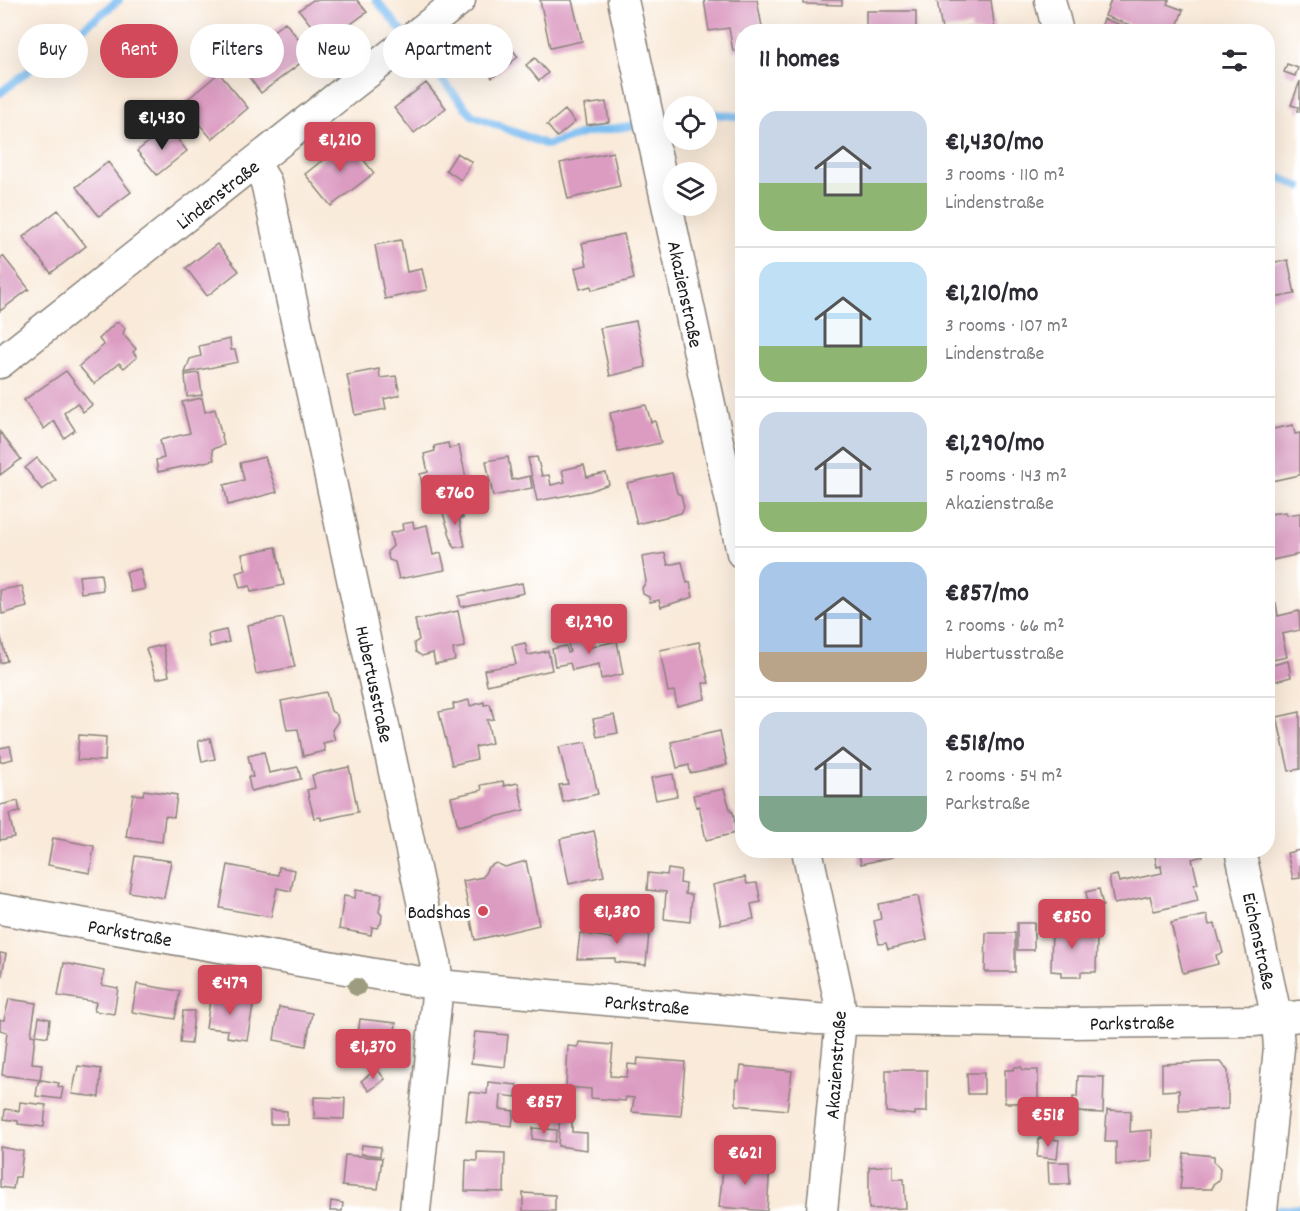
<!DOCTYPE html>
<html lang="en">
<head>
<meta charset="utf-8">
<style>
	body { margin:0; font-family:Dekko,sans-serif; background:#f2f2f3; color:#2b2b33; height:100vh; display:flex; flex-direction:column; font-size:22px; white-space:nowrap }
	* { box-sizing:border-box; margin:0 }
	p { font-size:20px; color:#7c7c81 }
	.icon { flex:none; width:33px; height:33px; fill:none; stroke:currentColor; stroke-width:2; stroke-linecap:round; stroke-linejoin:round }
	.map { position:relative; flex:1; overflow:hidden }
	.sheet { position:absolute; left:735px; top:24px; width:540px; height:834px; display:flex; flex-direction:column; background:#fff; border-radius:24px; box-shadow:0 6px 24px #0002 }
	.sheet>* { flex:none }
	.guide { position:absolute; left:18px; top:24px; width:570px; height:54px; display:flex; gap:12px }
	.buttons { position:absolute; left:663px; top:96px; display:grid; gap:12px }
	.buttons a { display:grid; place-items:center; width:54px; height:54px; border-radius:50%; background:#fff; box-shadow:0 6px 24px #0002; font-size:30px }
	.price { position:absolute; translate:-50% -51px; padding:0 14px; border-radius:6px; background:#d1495b; color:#fff; font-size:20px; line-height:39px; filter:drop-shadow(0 2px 3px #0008) }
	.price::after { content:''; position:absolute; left:50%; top:36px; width:18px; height:14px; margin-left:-9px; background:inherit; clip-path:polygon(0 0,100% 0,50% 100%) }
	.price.on { background:#222; color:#fff }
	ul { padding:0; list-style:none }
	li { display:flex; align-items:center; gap:18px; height:150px; padding:0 24px }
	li+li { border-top:2px solid #e1e1e2 }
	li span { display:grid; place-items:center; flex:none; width:168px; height:120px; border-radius:18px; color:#555 }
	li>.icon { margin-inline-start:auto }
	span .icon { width:72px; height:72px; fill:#fffc; stroke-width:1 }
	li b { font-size:26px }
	h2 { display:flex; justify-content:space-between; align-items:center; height:72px; padding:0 24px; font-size:26px }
	.chip { padding:0 21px; border-radius:27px; background:#fff; box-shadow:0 6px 24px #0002; font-size:21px; line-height:54px }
	.chip.on { background:#d1495b; color:#fff }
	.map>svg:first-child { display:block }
</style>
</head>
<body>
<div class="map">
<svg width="1300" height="1211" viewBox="0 0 1300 1211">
	<rect width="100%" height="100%" fill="#fff"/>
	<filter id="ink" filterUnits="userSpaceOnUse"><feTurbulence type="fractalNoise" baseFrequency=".0167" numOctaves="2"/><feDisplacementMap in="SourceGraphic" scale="12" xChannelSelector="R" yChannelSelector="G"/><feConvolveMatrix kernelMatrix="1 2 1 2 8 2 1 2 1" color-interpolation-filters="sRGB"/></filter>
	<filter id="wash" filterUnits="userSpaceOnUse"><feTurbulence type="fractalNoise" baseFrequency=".008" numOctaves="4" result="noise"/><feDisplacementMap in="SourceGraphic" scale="24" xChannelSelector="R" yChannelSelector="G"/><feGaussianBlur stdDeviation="1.35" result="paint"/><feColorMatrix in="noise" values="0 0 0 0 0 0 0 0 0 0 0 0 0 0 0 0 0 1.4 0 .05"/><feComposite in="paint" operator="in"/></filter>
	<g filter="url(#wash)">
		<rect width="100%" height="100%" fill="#f9ead9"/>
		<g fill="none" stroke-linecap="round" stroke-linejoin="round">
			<path stroke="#7dbef2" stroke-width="8" d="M376,0L406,36
				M413,46L472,115L547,145L585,133L642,124
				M0,93L119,0
				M706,113L742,117
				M654,122L674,118
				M1268,172L1300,187
				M1268,1211L1300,1208"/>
		</g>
		<g id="blocks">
			<path fill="#dc9cc2" d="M313,0H357L367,12L325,43L299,10Z
				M540,0H572L582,41L550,48Z
				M704,0H757L763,32H742V50L733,51L729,28L709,31Z
				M804,0H842V5L804,4Z
				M937,0H991L995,32H972L971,26L942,30Z
				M1111,0H1169L1167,4L1183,10L1175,32H1134L1128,29L1130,25L1105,16Z
				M866,11H916V32H866Z
				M1104,19L1127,27L1126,32L1115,28L1114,32L1100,30Z
				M285,22L311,55L261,93L236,60Z
				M494,26L518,57L492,78L467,47Z
				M535,58L548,73L539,81L526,65Z
				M1287,64L1298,68L1295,76L1284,72Z
				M219,73L248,108L212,139L182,104Z
				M1300,81V112L1297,111L1298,107L1291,105Z
				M426,83L446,108L414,133L394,108Z
				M606,102L609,122L587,125L584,105Z
				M565,110L575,122L557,137L547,125Z
				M168,127L187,151L157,175L137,151Z
				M348,140L374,173L331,206L305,174Z
				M613,152L620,186L568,199L560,163Z
				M457,153L472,162L461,180L446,170Z
				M108,162L131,192L99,216L76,187Z
				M58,210L86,246L51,273L23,237Z
				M624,234L634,279L592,290L591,286L580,289L575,268L587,265L582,243Z
				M401,240L407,272L422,269L427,290L385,299L375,245Z
				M217,244L239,271L207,296L186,268Z
				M3,256L29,289L0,311V259Z
				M1288,260L1295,294L1268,299V263Z
				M636,321L646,367L610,376L600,328Z
				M115,323H120L125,328L123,334L136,349L133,352L137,357L124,368L119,363L94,384L79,366L104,345L99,339Z
				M230,339L231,350H235L238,362L185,373L190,359L201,356L199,346Z
				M379,369L380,378L396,376L400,395L384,399L386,409L355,415L347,375Z
				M66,371L92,405L83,412L77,403L64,413L75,430L64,438L54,421L44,429L24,400Z
				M199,373L202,395L187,397L185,375Z
				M202,398L205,412L215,409L224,445L212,449L214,460L158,472L156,460L164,458L160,440L190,433L182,402Z
				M646,405L651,422L655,421L661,443L618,452L610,413Z
				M1293,425L1295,434L1300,433V475L1271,481L1268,465V430Z
				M0,432L21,459L0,475Z
				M448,443L449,448L459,446L467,482L423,490L420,474L428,472L424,454L435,451L434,446Z
				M265,457L277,492L228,505L224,485L244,480L240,463Z
				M508,457L512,480L530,476L532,488L493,496L486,461Z
				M537,457L542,476L549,475L551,485L565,482L562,470L584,465L587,477L606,473L609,484L590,491L537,501L528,458Z
				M37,458L56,480L42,490L25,468Z
				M672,473L677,493L681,495L684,507L681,513L637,524L627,483Z
				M460,507L463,518H459L465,546L454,548L442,510Z
				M1286,512L1287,515L1300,513V554L1268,561L1269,514Z
				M413,522L414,528L427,525L433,555L441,553L445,570L399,579L395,562L389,560L387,552L393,546L390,533L403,530L402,524Z
				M276,547L284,585L251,592L250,586L240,588L236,573L246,570L242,554Z
				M665,553L668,565L682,562L687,583L690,582L693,597L661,607L659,600L650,602L649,597L643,594L642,588L646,582L642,557Z
				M140,569L145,589L131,592L126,572Z
				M101,574L103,590L81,593L79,576Z
				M522,583L524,593L461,607L459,596Z
				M22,586L27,607L2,614L0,590Z
				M1276,603L1278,616L1299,611L1300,630L1282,634L1287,657L1268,661V605Z
				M458,611L465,647L453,649L455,660L435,664L433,653L422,656L416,652L414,643L419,640L415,620Z
				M283,618L295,667L256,674L247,625Z
				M226,630L229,642L210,647L208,634Z
				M583,630L587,648L617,641L623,674L601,679L599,664L572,670L570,663L555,666L552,649L566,646L568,653L570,652L566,633Z
				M0,634L7,661L0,663Z
				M699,642L709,683H703L705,699L677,706L674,691L668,692L660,650Z
				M525,643L528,655L548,651L552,670L487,685L484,670L516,664L512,646Z
				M163,645L169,676L156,679L146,649Z
				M1288,661L1291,677L1268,683V666Z
				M326,692L331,711L337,715L338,721L332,730L335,740L323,743L325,751L303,756L298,729L287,730L281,701Z
				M469,700L470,706L484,702V705L490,704L494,719L487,720L492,743L475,747L477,759L452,765L439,712L454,709L453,704Z
				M1300,712V769L1289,771L1277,717Z
				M614,715L618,733L597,737L593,719Z
				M720,731L727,765L690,773L689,765L677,768L671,742Z
				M79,735L106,737L105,761L77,760Z
				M210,738L215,759L202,762L198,741Z
				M586,742L598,794L563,802L559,785L568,784L559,747Z
				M10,746L13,759L0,762V748Z
				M264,752L269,773L298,767L301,779L251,791L248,777H253L248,756Z
				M349,767L358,812L321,820V817L314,818L307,790L315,788L312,775Z
				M673,774L677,796L656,800L651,778Z
				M503,781L504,786L518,783L524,810L458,826L451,797L482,790L481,785Z
				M724,789L731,812H733L736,833L706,840L699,806L696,807L693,795Z
				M144,790L177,795L174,817L165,816L162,842L126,837L133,794L143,795Z
				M18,801L20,812L9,814L14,837L0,840V805Z
				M594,831L604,876L569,884L560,839Z
				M53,838L94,846L90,873L48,865Z
				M858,850H892L893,857L861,864Z
				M1154,850H1201L1203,856L1192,859L1198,884L1194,885L1198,901L1154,911L1150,896L1114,904L1109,877L1117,875L1119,882L1162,873L1161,866L1157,867Z
				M1300,850V878L1293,879L1287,853Z
				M135,856L171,861L164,898L129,892Z
				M526,861L539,925L475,940L463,881L483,877L488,867L496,863L505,867Z
				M228,865L278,875L279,867L295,870L291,891L277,888L271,917L220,908Z
				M668,869L681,871L680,883L686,884L685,894L692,895L690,922L664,919L666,892L647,890L648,873L667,875Z
				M745,877L747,884L757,883L761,902L751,904L754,919L721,925L713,885Z
				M1099,889L1103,906L1089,909L1086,892Z
				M356,890L382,894L379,912L382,915L381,923L377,928L372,927L371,935L339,929L344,896L355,898Z
				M918,896L927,940L888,949L886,943L879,944L874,921L881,919L878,904Z
				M1207,915L1209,925L1215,924L1223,953L1216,955L1218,964L1183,973L1171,923Z
				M619,923L645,925L644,932L649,933L646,965L615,962V958L577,959L580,933L616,939Z
				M1017,923H1034V950H1017Z
				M1052,923H1082V936L1097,937L1096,972H1081V977H1061V972L1051,971Z
				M986,933H1015V972H985Z
				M0,953L6,954L1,980H0Z
				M64,963L104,971L102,985L118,988L114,1014L94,1011L96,1002L58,996Z
				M137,984L180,991L175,1019L132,1012Z
				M211,994L254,1001L247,1040L227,1037L228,1030L206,1028Z
				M9,999L36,1003L31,1035L35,1036L32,1063L42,1064L40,1080L2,1075L7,1032L0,1030V1020H4Z
				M279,1007L312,1013L306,1046L274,1040Z
				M183,1011H194L191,1044L180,1043Z
				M39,1017L50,1019L48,1037L36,1035Z
				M360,1019L396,1023L392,1059L356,1051Z
				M475,1032L508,1035L505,1067L471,1063Z
				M579,1042L613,1045L610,1076L627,1077L628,1064L637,1065L638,1058L685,1062L681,1116L632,1112L634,1098L626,1097L625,1101L591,1098V1089L566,1087L568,1046L578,1047Z
				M1210,1062H1221L1228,1071V1109L1179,1111V1090L1162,1091V1064Z
				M78,1066L101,1069L99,1097L72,1094Z
				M741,1066L792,1071L787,1110L736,1105V1080L739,1081Z
				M1015,1067H1021L1023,1070H1038V1117H1022V1103H1005V1070H1013Z
				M377,1069L385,1079L369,1091L361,1081Z
				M886,1070H927V1112H915V1115L886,1112Z
				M967,1073H984V1094H968Z
				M1078,1076L1104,1077L1103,1113L1077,1112V1103H1073V1097H1077Z
				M42,1080L59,1083L58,1086L63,1088L61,1099L36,1096L38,1082Z
				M488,1082L517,1085L516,1097L501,1095L500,1109L514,1111L512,1126L466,1121L469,1092L487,1094Z
				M314,1097L345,1098L344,1119L314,1118Z
				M20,1102L46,1105L44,1127L18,1124V1121L4,1119L5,1109L19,1111Z
				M270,1110L287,1111V1124H270Z
				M1107,1110L1131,1111L1130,1132L1152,1130V1161L1116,1165V1142H1105Z
				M560,1114L572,1115V1132L587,1133V1150L558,1146Z
				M533,1128L557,1130L555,1142L532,1139Z
				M1039,1138L1059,1140L1057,1159L1037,1157Z
				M362,1145L381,1147L380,1156L361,1154Z
				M0,1147L23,1151L20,1177H15L13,1189L0,1187Z
				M477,1152L505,1153L504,1192L465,1191L466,1160L477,1161Z
				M1184,1153L1214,1156V1162L1220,1168L1219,1180L1213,1184L1212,1189H1180Z
				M345,1155L382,1158L378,1189L342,1186Z
				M724,1160L770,1164L767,1211L719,1207Z
				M1048,1162H1069L1070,1184H1049Z
				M893,1165V1179H904L906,1208L869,1209V1167Z
				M523,1193L555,1195V1211H523Z
				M331,1201L343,1203L342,1211H330Z"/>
		</g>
	</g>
	<g filter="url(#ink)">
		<use href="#blocks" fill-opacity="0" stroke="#8a837a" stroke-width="1.5"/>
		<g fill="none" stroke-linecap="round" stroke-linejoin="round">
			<g stroke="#8a837a" stroke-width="33">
				<path id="minor" d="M623,0L742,553
					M1050,0L1058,32
					M255,164L266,182L435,961L438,985L415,1211
					M0,363L460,0
					M807,850L839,999L841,1020L822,1211
					M1240,850L1277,1019L1279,1048L1262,1211
					M0,909L438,985L817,1019L1070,1023L1254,1021L1300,1016"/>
			</g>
			<use href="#minor" stroke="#fff" stroke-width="30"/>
		</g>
		<circle fill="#9e9c80" cx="357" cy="987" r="9"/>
	</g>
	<circle fill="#d1495b" stroke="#fff" stroke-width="2" cx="483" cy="911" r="6"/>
	<g text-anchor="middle" stroke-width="6" stroke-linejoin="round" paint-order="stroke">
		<g font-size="20" fill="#1c1c1c" stroke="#fff">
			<text transform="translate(217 194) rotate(-38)" y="7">Lindenstraße</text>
			<text transform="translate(686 294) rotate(78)" y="7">Akazienstraße</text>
			<text transform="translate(375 684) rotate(78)" y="7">Hubertusstraße</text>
			<text transform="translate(130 932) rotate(10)" y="7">Parkstraße</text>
			<text transform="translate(1260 941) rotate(78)" y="7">Eichenstraße</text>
			<text transform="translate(647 1004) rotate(5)" y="7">Parkstraße</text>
			<text transform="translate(1132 1022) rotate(-1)" y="7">Parkstraße</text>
			<text transform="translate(835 1065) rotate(-86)" y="7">Akazienstraße</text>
		</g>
		<g font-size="20" fill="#1c1c1c" stroke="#fff" text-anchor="end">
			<text x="471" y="918">Badshas</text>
		</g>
	</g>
</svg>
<div class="buttons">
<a><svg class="icon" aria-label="locate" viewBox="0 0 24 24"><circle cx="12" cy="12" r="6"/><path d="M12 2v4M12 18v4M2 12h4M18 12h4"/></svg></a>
<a><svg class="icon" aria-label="layers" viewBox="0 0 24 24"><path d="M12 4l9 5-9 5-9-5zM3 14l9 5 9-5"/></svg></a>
</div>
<b class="price on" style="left:162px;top:151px">€1,430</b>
<b class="price" style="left:340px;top:173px">€1,210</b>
<b class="price" style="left:455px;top:526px">€760</b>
<b class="price" style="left:589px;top:655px">€1,290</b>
<b class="price" style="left:617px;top:945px">€1,380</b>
<b class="price" style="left:1072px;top:950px">€850</b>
<b class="price" style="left:230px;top:1016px">€479</b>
<b class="price" style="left:373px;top:1080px">€1,370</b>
<b class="price" style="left:544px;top:1135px">€857</b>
<b class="price" style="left:1048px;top:1148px">€518</b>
<b class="price" style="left:745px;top:1186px">€621</b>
<div class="guide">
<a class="chip">Buy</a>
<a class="chip on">Rent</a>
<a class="chip">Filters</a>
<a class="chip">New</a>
<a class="chip">Apartment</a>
</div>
<section class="sheet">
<h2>11 homes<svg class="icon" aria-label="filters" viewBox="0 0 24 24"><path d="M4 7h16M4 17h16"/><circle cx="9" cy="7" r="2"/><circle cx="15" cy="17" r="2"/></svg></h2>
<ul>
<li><span style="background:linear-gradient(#c9d6e8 60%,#8fb573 0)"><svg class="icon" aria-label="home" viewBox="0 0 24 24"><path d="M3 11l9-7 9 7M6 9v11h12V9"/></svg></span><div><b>€1,430/mo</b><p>3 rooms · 110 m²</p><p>Lindenstraße</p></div></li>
<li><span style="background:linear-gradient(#bfe0f5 70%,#8fb573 0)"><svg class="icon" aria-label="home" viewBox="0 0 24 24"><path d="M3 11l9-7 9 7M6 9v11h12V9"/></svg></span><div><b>€1,210/mo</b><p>3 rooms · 107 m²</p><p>Lindenstraße</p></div></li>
<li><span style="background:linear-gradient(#c9d6e8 75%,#8fb573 0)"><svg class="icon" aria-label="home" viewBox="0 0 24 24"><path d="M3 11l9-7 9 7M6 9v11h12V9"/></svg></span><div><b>€1,290/mo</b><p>5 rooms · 143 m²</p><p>Akazienstraße</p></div></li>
<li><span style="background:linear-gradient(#a9c7e8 75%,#b9a48a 0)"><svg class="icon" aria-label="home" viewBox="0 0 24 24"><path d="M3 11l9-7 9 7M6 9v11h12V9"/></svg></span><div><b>€857/mo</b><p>2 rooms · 66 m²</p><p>Hubertusstraße</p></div></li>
<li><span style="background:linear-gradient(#c9d6e8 70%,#7fa58c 0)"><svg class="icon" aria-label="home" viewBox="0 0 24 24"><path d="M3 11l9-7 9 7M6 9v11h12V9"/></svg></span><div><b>€518/mo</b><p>2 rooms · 54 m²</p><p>Parkstraße</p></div></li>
</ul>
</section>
</div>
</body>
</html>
